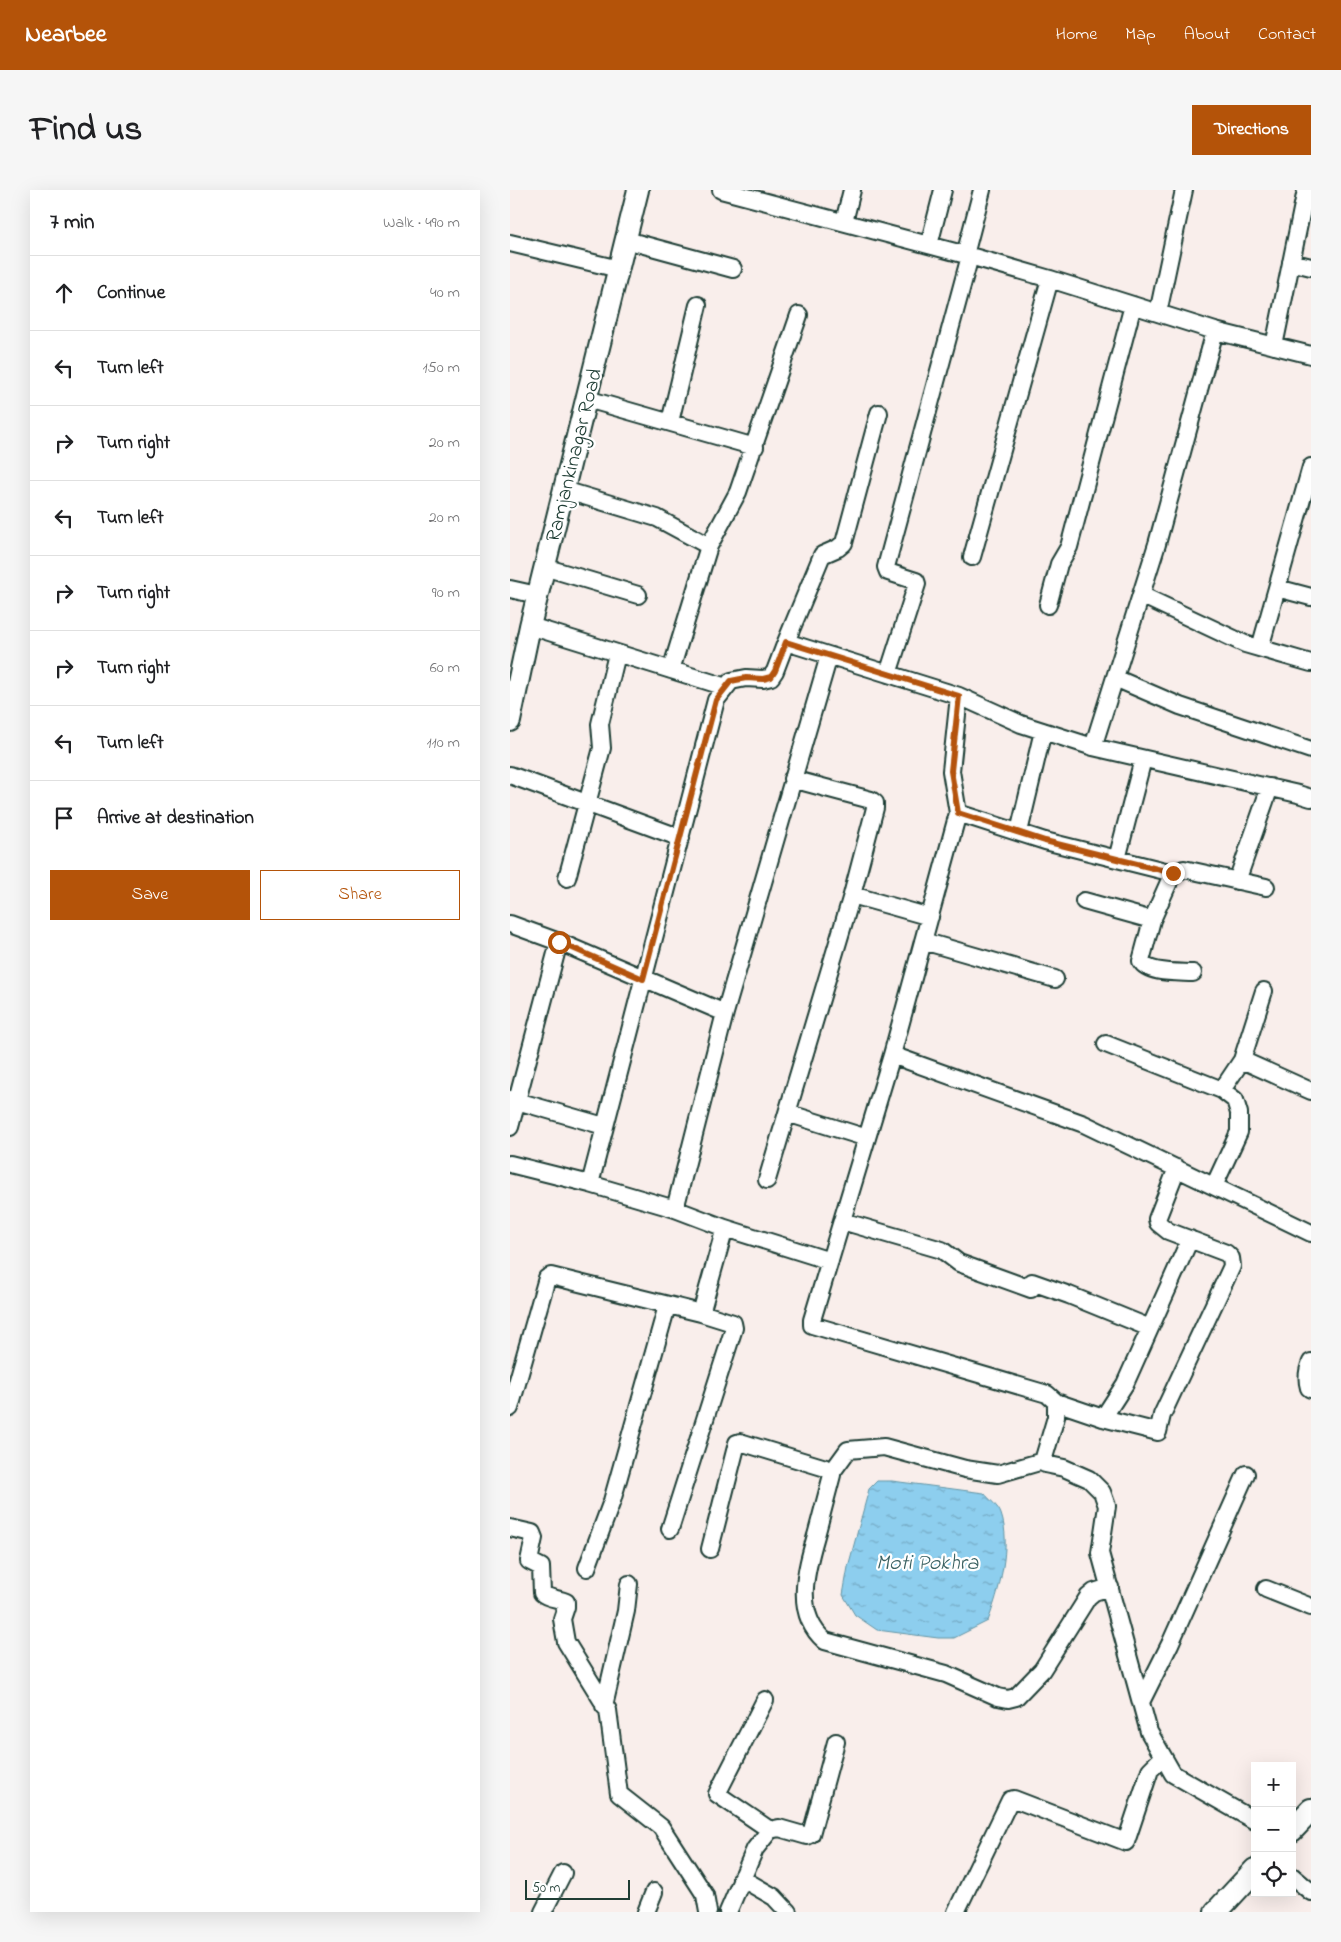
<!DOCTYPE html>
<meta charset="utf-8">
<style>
body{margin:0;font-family:"Indie Flower",sans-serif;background:#f6f6f6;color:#202124}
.controls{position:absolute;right:15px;bottom:15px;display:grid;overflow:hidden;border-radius:0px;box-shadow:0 5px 20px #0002}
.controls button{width:45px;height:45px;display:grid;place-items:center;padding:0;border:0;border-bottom:1px solid #e0e0e0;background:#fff;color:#202124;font:25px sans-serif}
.scale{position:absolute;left:15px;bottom:12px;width:105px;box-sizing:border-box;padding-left:5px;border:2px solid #1f3d34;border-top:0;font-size:14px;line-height:18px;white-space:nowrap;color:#1f3d34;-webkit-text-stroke:4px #fff;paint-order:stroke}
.stop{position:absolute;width:15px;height:15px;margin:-11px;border:4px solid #b45309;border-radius:50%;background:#fff}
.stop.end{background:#b45309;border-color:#fff;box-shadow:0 1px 5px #0008}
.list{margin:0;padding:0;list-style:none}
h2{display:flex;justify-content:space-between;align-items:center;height:65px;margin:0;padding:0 20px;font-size:21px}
h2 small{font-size:16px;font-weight:400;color:#757577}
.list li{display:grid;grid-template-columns:32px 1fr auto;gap:15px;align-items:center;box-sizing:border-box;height:75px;padding:0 20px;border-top:1px solid #e0e0e0}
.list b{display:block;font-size:19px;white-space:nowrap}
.list em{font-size:16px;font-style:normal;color:#757577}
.actions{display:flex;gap:10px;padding:15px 20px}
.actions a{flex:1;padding:11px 0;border:1px solid #b45309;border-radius:0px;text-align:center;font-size:18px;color:#b45309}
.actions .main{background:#b45309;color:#fff}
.icon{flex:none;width:28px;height:28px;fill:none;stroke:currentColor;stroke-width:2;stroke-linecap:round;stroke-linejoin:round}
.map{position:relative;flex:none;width:801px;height:1722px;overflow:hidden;border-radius:0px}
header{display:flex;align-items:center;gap:30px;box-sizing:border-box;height:70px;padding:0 25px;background:#b45309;color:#fff}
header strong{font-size:24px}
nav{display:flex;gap:28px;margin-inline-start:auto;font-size:18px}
.intro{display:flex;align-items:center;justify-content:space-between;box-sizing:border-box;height:120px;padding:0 30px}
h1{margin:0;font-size:35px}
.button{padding:12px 22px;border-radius:0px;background:#b45309;color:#fff;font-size:18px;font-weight:700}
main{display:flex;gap:30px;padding:0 30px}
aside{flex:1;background:#fff;border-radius:0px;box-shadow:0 5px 20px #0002}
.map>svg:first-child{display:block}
.water{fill:url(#water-ripples);stroke:#6194a4}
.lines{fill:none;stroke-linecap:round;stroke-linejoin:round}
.minor-casing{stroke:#1f3d34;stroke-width:20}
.tertiary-casing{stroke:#1f3d34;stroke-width:24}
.secondary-casing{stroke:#1f3d34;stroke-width:26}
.minor{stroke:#fff;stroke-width:16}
.tertiary{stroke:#fff;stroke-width:20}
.secondary{stroke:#fff;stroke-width:22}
.route{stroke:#b45309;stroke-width:6}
.labels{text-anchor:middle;stroke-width:4.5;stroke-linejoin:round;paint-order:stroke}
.street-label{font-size:21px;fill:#1f3d34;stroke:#fff}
.water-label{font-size:22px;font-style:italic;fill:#3a6162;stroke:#fff}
</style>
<header>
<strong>Nearbee</strong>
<nav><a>Home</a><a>Map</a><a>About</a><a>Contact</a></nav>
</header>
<div class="intro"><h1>Find us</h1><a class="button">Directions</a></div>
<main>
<aside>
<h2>7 min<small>Walk · 490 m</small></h2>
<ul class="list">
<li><svg class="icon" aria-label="ahead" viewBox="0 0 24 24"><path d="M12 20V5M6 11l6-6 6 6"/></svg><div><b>Continue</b></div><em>40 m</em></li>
<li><svg class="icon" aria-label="left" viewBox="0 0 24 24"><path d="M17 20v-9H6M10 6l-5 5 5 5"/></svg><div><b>Turn left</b></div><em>150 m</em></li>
<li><svg class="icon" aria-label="right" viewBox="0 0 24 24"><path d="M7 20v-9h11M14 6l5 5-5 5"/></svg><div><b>Turn right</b></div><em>20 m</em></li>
<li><svg class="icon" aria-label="left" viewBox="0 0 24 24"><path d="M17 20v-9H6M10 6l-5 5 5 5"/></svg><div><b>Turn left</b></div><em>20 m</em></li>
<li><svg class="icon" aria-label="right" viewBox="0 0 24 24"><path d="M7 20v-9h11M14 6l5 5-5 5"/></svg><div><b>Turn right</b></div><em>90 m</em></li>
<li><svg class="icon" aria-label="right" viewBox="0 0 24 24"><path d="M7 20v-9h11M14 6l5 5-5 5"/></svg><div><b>Turn right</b></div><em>60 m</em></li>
<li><svg class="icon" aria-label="left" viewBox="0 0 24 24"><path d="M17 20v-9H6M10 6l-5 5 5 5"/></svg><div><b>Turn left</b></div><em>110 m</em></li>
<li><svg class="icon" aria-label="arrive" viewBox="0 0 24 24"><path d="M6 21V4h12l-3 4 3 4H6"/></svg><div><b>Arrive at destination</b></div></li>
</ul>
<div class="actions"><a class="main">Save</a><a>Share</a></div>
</aside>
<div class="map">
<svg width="801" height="1722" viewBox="0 0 801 1722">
<defs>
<pattern id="water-ripples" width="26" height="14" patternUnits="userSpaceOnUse" patternTransform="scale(1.25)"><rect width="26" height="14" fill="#8dceee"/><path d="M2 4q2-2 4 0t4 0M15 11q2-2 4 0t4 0" fill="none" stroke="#73a8c2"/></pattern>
</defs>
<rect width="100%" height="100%" fill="#f9eeeb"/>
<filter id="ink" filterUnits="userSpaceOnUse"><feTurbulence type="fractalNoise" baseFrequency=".02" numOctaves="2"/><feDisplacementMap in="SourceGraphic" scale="10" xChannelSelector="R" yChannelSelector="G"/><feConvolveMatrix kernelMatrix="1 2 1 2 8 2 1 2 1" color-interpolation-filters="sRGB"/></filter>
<g filter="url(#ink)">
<path class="water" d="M367 1291H382L474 1303C479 1309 489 1317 491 1324 502 1355 489 1402 478 1431L444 1448H428L367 1440 345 1425 333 1405 338 1377 359 1299Z"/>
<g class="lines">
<defs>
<path id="minor" d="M211 0 460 66 540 89 705 141 801 165
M334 32 342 0
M116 50 223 79
M0 53 109 79
M419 55 433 0
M455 65 472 0
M781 72 801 77
M648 123 674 0
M764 156 796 0
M77 209 245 257
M369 223 334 353 328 358 312 365 276 452 449 506 441 581 448 623 382 865 302 1130V1135L537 1204 546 1212V1227L533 1271 535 1274 554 1278 579 1289 592 1302 597 1316 590 1363 639 1542 663 1584 745 1631
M160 232 188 115
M801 277 767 398 801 407
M54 300 147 328 199 356
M462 367 540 89
M34 377 128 405
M0 399 27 405
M631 405 735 454 801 473
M538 415 549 374 559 357 623 115
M20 436 216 497
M750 458 767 398
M161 480 199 356 228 302 289 125
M378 484 407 394 406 391 378 382 376 377 460 66
M605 488 670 516 801 560
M449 506 511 534 583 557 788 604 801 608
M583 557 647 354 705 141
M0 585 171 648
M448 623 535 651 663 683 674 679 756 697
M509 642 533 541
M607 669 633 569
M663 683 642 730 631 771C638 784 668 782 683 783
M57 688 92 558 90 534 107 464
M727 691 760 597
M342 705 420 727
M574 711 642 730
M0 734 49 752 215 823
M413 751 545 789
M754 801 732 870 801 901
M596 854 712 900 725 910 729 923V942L704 996
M382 865 574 934 801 1043
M712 900 732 870
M0 909 94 936
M277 923 357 948
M0 937 49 752
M0 974 80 994 165 1019 215 1038 320 1071
M257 990 342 705 365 618V613L361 610 282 589
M80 994 206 510 221 491 236 488 253 489 261 487 265 481 276 452
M165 1019 215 823 319 466
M332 1031 432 1060 449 1073 521 1099
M522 1092 559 1105 640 1138
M191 1123 215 1038
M801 1172C797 1181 796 1188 799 1198L801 1199
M546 1212 593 1228 648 1242 652 1225 722 1076 721 1068 716 1063 658 1041 648 1033 647 1029 667 978
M0 1218 37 1088 41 1086 191 1123 223 1133 224 1138 160 1339
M593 1228 615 1194 680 1049
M322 1282 338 1260 374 1257 455 1279 488 1284 533 1271
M0 1338 22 1343 24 1348 19 1371 31 1377 32 1403C38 1409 48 1408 56 1412V1417L52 1429 56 1452 98 1520 109 1604 151 1637 195 1705 198 1722
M200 1359 227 1253 230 1252 319 1279 322 1282V1285C317 1304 312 1323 307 1342 297 1377 282 1423 315 1451L436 1484 488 1507 498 1509 506 1507 532 1480 578 1407 584 1402 600 1397
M77 1378 102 1311 157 1116
M756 1399 801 1417
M255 1510 207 1604 260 1640
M631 1512 660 1454 736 1284
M94 1516 116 1421 119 1394
M782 1686 801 1702
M231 1688 264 1707 278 1722
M33 1722 53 1683
M136 1722 144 1702
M218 1722 245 1659 260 1640 269 1638 297 1646 301 1644 326 1552
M446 1722 500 1610 504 1609 616 1652 640 1580 653 1567"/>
<path id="tertiary" d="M0 531 20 436 128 0"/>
<path id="secondary" d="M782 1640 801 1620
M706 1722 745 1680"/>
</defs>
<use href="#minor" class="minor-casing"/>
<use href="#tertiary" class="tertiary-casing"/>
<use href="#secondary" class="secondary-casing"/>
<use href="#minor" class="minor"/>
<use href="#tertiary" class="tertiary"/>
<use href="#secondary" class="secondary"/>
</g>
</g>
<g class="lines" filter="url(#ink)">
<path class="route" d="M49 752 133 789 206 510 221 491 236 488 253 489 261 487 265 481 276 452 449 506 441 581 448 623 535 651 663 683"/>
</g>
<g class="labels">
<g class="street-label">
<text transform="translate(63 265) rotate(-76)" y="7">Ramjankinagar Road</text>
</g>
<g class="water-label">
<text x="417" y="1379">Moti Pokhra</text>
</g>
</g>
</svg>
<div class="controls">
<button>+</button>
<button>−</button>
<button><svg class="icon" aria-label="locate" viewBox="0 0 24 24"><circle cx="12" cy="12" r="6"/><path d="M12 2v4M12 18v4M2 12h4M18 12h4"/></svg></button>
</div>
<div class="scale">50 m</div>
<div class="stop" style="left:49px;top:752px"></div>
<div class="stop end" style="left:663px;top:683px"></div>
</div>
</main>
